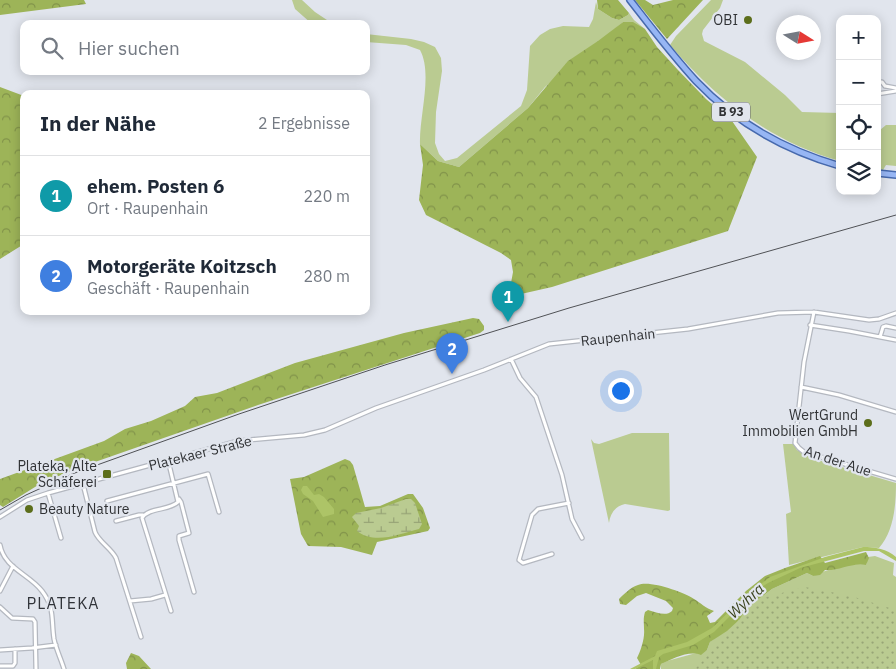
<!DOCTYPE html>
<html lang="de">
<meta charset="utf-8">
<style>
body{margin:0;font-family:"IBM Plex Sans",sans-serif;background:#f2f2f3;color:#1f2937}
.controls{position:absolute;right:15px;top:15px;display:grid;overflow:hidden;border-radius:10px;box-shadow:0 2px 12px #0003}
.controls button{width:45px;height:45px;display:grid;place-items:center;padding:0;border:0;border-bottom:1px solid #e0e1e3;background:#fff;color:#1f2937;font:25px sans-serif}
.compass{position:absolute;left:776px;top:15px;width:45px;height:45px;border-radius:50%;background:#fff;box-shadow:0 2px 12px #0003;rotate:101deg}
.you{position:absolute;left:620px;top:390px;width:18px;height:18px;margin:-12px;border:4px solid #fff;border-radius:50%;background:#1a73e8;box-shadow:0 0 0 8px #1a73e833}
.badge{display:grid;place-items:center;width:32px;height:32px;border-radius:50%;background:#5c6e1b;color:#fff;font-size:16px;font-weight:700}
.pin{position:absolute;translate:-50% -41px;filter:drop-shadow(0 1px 2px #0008)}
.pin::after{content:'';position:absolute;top:26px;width:18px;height:15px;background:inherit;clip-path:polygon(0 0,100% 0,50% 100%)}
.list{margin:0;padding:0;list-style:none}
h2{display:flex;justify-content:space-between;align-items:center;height:65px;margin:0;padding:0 20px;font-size:21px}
h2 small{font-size:16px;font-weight:400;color:#747a83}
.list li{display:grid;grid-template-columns:32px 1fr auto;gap:15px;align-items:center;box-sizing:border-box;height:80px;padding:0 20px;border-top:1px solid #e0e1e3}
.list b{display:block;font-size:19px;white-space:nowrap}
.list p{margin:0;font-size:16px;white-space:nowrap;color:#747a83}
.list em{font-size:16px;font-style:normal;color:#747a83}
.icon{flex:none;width:28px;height:28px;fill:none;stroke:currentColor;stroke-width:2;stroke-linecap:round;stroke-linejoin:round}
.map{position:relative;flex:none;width:896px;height:669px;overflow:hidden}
.search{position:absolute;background:#fff;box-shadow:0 2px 12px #0003;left:20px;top:20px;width:350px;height:55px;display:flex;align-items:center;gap:12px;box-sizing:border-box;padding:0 18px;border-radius:10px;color:#747a83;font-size:19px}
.panel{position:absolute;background:#fff;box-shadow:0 2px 12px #0003;left:20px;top:90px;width:350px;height:225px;border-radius:10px}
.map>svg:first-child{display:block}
.grass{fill:#bacb91}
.forest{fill:url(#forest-crowns)}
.wetland{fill:url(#wetland-marsh)}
.park{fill:url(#park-dots)}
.water{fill:#adc467}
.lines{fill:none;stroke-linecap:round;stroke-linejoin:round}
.street-casing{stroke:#b4b8c0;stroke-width:5.5}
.primary-casing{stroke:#4669ad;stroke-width:8}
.street{stroke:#fff;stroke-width:3}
.primary{stroke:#97b6f4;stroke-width:5}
.rail{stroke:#505256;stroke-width:1}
.poi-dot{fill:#5c6e1b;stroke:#e1e5ed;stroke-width:2}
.labels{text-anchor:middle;stroke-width:4.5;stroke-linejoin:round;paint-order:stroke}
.shield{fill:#e1e5ed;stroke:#66686d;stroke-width:1}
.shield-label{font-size:12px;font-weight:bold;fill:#313336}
.poi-label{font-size:14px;fill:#313336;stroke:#e1e5ed;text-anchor:end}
.street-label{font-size:14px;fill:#313336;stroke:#e1e5ed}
.water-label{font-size:15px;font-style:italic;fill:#3a431d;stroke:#e1e5ed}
.quarter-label{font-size:16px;letter-spacing:1px;fill:#31343a;stroke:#e1e5ed}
</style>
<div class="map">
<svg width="896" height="669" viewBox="0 0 896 669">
<defs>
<pattern id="forest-crowns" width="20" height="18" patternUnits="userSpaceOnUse" patternTransform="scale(1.25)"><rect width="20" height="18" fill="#9db458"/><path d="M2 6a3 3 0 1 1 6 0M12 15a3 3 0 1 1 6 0" fill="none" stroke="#81934a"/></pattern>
<pattern id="wetland-marsh" width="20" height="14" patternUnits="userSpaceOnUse" patternTransform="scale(1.25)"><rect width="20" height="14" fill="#bacb91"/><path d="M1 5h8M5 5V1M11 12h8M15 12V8" fill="none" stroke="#98a577"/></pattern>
<pattern id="park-dots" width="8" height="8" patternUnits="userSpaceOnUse" patternTransform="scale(1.25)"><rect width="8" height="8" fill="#bacb91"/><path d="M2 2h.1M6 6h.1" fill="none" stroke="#98a577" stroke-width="1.8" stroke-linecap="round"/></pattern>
</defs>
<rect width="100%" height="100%" fill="#e1e5ed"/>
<path class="grass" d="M292 0H302L315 12 333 24H312L295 9Z
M711 0H723L720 8 703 30 702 34 704 41 745 62 785 95 802 112 840 113V161C771 142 716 99 670 45L676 36Z
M596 2 598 9 612 18 619 20 628 15 629 13 634 20 645 29 623 22 545 87 528 108 459 167 438 161 420 144C419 116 433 74 420 50L406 45 366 42V34L411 39 424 42 435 47 441 58 442 71 436 112 435 143 439 154 445 161 457 158 521 106 527 90 530 46 540 35 550 29 563 26 589 27 593 19Z
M886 125H896V166L886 165 883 170 877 169V130H880Z
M632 433H669L670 510 668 511 625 504C615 506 610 514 609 523L591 439 594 443 599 444Z
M783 444H794L797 450 808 455V457L896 483C896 505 894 531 879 548L863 547 789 565 786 514 791 512Z
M875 556 894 563 893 575 896 577V669H661V664L667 661 707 650 710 642 739 620 737 611 747 603 755 602 772 589 807 573 813 576C825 570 853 562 866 565L868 557Z"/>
<path class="forest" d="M0 0H84L86 4 0 15Z
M597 0H618L629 13 628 15 619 20 612 18 598 9Z
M635 0H645L653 5 673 0H703L667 39Z
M623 22H633L645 29 657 47 678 70 706 99 732 121 757 157 728 231 552 287 521 294 514 290 511 283 513 272 511 260 501 253 426 215 419 200 423 165 420 144 438 161 459 167 528 108 568 61 598 41Z
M0 87 24 96V244L0 259Z
M473 318 479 319 484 326V330L480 333 258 405 95 462 43 482 3 507 0 505V479L104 441 125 429 151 421 185 406 195 397 217 393 295 363 404 333Z
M345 459 350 461 353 465 365 507 380 506 408 494H413L423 508 430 528 428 531 377 542 372 555 341 547 308 546 301 534 290 479 304 477Z
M866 552 869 558 866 565C852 562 839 571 825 570L820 575 813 576 807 573 772 589 755 602 747 603 738 610 744 613 739 620 727 631 710 642 707 650 701 655C689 650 672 659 661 664L660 669H635L641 665 637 658C641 650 645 638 644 629 644 622 643 619 645 612L648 610C656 612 666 617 672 611L673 608 666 601 646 593 637 596 626 605 620 604 619 599C624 594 631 587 638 585 650 580 683 592 694 599 701 603 705 608 714 611L707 616 710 623 715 622 746 591 765 576 785 568 820 556 825 563Z
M131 653 139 656 151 669H127L126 663Z"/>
<path class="wetland" d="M406 499H411L415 503 422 524 419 529C399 534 375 545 357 531L359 526 352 517 356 513 381 508Z"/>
<path class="park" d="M805 587 851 596 896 610V669H695L762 598Z"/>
<path class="water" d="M303 486H307L314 495 319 494 324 497 334 509V514L323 517 313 501 303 494 301 490Z
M863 547C875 547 887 549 896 557V561L879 551H864L800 568 768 583 754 592 714 632 693 645 663 654 659 657 656 669H653V660L635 669H630L655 656 657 651 687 642 712 628 744 597 770 577 825 557Z"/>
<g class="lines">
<defs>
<path id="street" d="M877 82H882L885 86 896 88
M877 94 896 91
M814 312 804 362 795 443 799 448 804 452 896 479
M810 325 849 331 896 340
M880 337 883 327 886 326 896 328
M511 359 520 378 536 397 562 475 572 519 582 538
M801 387 839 395 896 412
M168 460 178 502C169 511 149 507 142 518L171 611
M83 484 95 532C99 542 111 548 116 558L141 637
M48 493 61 538
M179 499 181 502 189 533 179 536V540L194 592
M107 501 208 474 219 512
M0 517 27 500 48 493 238 441 304 435 325 430 376 408 484 370 549 344 688 329 778 313 814 312 869 320 879 319 896 313
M116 521 139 515H143
M0 545C4 568 29 574 42 591 55 608 51 619 54 639 56 649 61 659 64 669
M552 554 523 563 519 560 532 515 538 509 569 503
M0 591 13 566
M130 601 151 599 165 595
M0 607 12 618 33 619 35 622 36 669
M0 650 32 648 56 645
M0 666H13L15 663V649"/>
<path id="primary" d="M630 0C651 27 672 55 696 81 735 122 785 150 840 166
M877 173 896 175"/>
</defs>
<use href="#street" class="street-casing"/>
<use href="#primary" class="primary-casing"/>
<use href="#street" class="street"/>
<use href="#primary" class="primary"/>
<path class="rail" d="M0 510 26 495 72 474 239 414 385 365 569 308 896 215"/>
</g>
<g class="poi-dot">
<circle cx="748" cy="20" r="5"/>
<circle cx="868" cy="423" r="5"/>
<rect x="102" y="469" width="10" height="10" rx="2.5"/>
<circle cx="29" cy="509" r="5"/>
</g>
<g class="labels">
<rect class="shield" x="712" y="102.5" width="38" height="19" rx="4"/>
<g class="shield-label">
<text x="731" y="116">B 93</text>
</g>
<g class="poi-label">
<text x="738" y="25">OBI</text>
<text x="858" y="420">WertGrund<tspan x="858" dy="16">Immobilien GmbH</tspan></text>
<text x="97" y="471">Plateka, Alte<tspan x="97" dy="16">Schäferei</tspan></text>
<text x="39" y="514" text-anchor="start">Beauty Nature</text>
</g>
<g class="street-label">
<text transform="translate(618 337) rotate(-6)" y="5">Raupenhain</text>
<text transform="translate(200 453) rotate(-14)" y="5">Platekaer Straße</text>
<text transform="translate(838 461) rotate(18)" y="5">An der Aue</text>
</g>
<g class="water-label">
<text transform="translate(746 601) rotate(-43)" y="5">Wyhra</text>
</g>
<g class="quarter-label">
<text x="63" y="609">PLATEKA</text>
</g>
</g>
</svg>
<div class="controls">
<button>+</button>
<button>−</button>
<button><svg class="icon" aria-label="locate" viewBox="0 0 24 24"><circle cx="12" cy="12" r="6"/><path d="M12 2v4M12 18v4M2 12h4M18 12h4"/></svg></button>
<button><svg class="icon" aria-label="layers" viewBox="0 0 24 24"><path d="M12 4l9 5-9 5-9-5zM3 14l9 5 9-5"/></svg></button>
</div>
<svg class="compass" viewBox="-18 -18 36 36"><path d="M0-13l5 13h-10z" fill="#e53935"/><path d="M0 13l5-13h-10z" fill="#747a83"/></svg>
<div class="you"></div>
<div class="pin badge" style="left:508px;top:322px;background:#0f9aa8">1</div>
<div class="pin badge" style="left:452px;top:374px;background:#3f7fe0">2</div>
<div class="search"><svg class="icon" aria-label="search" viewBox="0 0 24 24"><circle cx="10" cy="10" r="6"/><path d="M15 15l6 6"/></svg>Hier suchen</div>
<section class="panel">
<h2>In der Nähe<small>2 Ergebnisse</small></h2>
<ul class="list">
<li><span class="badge" style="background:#0f9aa8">1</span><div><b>ehem. Posten 6</b><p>Ort · Raupenhain</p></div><em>220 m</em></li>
<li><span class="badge" style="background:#3f7fe0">2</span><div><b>Motorgeräte Koitzsch</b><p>Geschäft · Raupenhain</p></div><em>280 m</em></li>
</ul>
</section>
</div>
